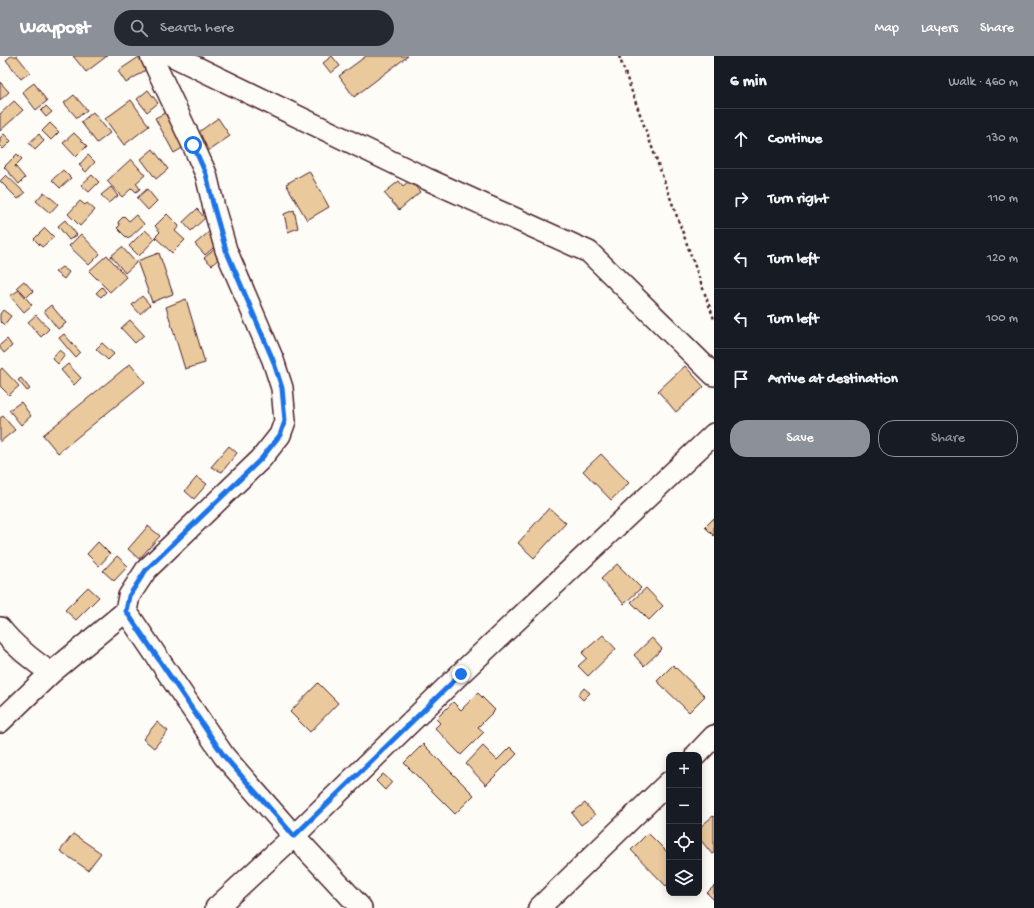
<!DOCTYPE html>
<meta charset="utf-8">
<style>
body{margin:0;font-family:"Gochi Hand",sans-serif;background:#242831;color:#f1f3f6}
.controls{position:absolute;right:12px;bottom:12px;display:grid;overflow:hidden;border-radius:8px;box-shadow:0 2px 10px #0003}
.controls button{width:36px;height:36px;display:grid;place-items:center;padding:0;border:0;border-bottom:1px solid #363941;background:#171b24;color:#f1f3f6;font:20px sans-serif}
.stop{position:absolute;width:12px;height:12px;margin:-9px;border:3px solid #1a73e8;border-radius:50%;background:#fff}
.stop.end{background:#1a73e8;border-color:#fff;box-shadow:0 1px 4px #0008}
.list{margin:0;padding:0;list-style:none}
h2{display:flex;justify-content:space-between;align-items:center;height:52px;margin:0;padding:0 16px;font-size:17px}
h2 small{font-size:13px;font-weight:400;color:#9ea1a6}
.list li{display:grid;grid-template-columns:26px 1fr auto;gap:12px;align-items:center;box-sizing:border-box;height:60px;padding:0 16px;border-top:1px solid #363941}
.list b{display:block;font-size:15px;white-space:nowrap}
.list em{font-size:13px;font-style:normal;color:#9ea1a6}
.actions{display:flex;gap:8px;padding:12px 16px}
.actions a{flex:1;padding:9px 0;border:1px solid #8c9099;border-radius:16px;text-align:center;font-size:14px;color:#8c9099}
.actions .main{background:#8c9099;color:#fff}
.icon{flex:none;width:22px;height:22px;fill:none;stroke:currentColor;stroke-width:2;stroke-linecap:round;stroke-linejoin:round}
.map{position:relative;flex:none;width:714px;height:852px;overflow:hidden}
header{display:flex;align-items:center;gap:24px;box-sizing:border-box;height:56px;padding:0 20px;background:#8c9099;color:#fff}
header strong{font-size:19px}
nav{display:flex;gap:22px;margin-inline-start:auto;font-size:14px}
.search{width:280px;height:36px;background:#242831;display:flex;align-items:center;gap:10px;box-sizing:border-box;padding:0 14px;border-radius:22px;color:#9ea1a6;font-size:15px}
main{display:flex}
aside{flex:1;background:#171b24}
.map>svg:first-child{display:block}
.building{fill:#eaca9c;stroke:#4a1f2b}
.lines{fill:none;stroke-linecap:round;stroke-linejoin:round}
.minor-casing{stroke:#4a1f2b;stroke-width:24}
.path{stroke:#4a1f2b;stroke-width:2.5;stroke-dasharray:3 3;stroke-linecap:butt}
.minor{stroke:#fdfcf7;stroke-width:21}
.route{stroke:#1a73e8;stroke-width:5}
</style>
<header>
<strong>Waypost</strong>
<div class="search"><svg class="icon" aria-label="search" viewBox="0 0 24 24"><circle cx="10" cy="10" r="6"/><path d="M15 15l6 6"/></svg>Search here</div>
<nav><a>Map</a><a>Layers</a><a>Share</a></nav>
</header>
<main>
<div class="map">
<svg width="714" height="852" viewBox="0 0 714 852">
<rect width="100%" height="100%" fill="#fdfcf7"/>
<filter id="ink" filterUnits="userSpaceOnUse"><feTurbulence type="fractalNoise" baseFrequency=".025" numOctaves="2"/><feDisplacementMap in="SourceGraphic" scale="8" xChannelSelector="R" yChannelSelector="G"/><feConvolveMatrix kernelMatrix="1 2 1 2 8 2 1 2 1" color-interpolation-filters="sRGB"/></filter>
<g filter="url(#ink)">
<path class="building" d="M11 0H17L30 16 21 23 6 4Z
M73 0H107L86 16Z
M332 0 340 10 331 17 323 7Z
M366 0H408L354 41 339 20Z
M139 1 147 13 126 27 118 15Z
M0 26 9 36 0 44Z
M34 27 47 45 36 54 22 36Z
M148 34 158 47 147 56 137 43Z
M74 39 87 54 77 62 64 47Z
M131 44 149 70 124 89 105 63Z
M14 45 23 54 0 75V58Z
M46 50 52 56 46 61 41 55Z
M93 56 110 77 97 87 81 66Z
M165 57 184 91 174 97 155 62Z
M218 62 230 80 208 95 196 78Z
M50 67 59 76 51 84 42 75Z
M74 77 87 90 76 101 63 87Z
M4 78 11 85 3 93 0 90V82Z
M39 78 44 85 35 94 29 87Z
M153 93 168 113 156 123 141 103Z
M17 98 22 103 15 110 25 122 19 128 4 111Z
M88 99 95 106 86 116 79 109Z
M131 103 145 119 136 127 140 133 136 136 132 132 122 141 107 125Z
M63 114 71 122 60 132 52 124Z
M309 115 329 151 307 164 286 128Z
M6 119 25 137 18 143 0 125Z
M92 119 99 126 89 136 81 129Z
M410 124 420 136 399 154 384 137 399 125 403 130Z
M111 131 118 140 108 147 101 139Z
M147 133 157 145 148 154 137 142Z
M44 136 58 148 50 157 36 145Z
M80 145 85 149 87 147 95 154 80 170 68 158Z
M197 153 205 162 191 175 183 166Z
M294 154 298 172 288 176 284 158Z
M167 158 179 170 175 175 185 184 172 197 155 181 160 176 155 170Z
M136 159 144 168 128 183 117 172 120 169 118 166 124 160 129 165Z
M65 164 77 179 69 184 58 170Z
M45 172 54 181 42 191 34 183Z
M145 174 155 183 139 200 129 190Z
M210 175 220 186 205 199 195 188Z
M81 178 100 198 89 209 69 190Z
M122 191 136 207 125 217 111 200Z
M216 192 223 199 212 209 204 202Z
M159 197 173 238 152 246 137 205Z
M107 199 126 221 110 236 89 215Z
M62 211 69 216 64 223 55 216Z
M24 225 33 235 27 241 17 231Z
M102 231 106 236 101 241 96 237Z
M19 234 32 249 24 256 10 240Z
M142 240 150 249 140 258 132 249Z
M186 243 205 307 185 313 166 251Z
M51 249 66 267 58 273 44 255Z
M3 254 11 260 4 269 0 265V258Z
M36 259 49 273 41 281 28 266Z
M130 264 144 279 135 287 121 272Z
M64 278 80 296 75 301 59 282Z
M7 283 12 290 4 297 0 292V289Z
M102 287 114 298 108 304 96 293Z
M59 294 65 299 58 308 52 302Z
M68 308 81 322 74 329 61 314Z
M130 308 145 326 58 397 43 379Z
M685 310 704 331 676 356 658 335Z
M2 312 19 330 9 339 0 330V314Z
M21 322 30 333 27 335 18 324Z
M21 346 31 360 21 369 9 354Z
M3 360 15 374 0 386V362Z
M229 390 237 397 222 416 211 411Z
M601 398 629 427 611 444 583 415Z
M197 421 207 428 194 443 185 435Z
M549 452 566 467 534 502 518 487Z
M714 462V480L705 471Z
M148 470 160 480 139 503 128 493Z
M98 486 110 498 99 510 87 498Z
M117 500 128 510 114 525 103 515Z
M617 508 641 532 624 548 601 523Z
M88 531 99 541 76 564 65 554Z
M646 532 663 550 649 564 631 546Z
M603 579 616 593 588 620 578 610 587 602 582 597Z
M652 582 662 593 644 610 634 599Z
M673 609 705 640 689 656 657 625Z
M318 627 338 647 310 676 290 656Z
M584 632 590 637 583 644 578 639Z
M478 637 495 654 478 671 484 676 461 699 435 672 440 667 436 663 453 646 461 654Z
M157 666 168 675 154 692 143 683Z
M423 688 474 739 455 758 404 707Z
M483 690 497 704 510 691 517 698 486 729 466 708Z
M383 718 392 726 385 734 376 725Z
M585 747 595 759 581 769 572 757Z
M713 760 714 761V797L712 798 699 782V772Z
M648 777 669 798V827L666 830 631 794Z
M73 778 101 797 88 814 60 795Z
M714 830V844L707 837Z"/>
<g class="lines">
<defs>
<path id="minor" d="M151 0 193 89 206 118 214 152 226 194 273 304 282 332 285 365 280 379 261 403 146 514 129 540 126 555 224 700 294 780 361 852
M173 0 427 123 589 196 714 319
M0 572C14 590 32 604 51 617
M0 666 51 617 126 555
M696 699 714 680
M216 852 294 780 461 617 714 378
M539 852 669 726"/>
</defs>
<use href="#minor" class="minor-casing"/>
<path class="path" d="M619 0 714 263"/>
<use href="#minor" class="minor"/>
</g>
</g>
<g class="lines" filter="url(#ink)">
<path class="route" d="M193 89 206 118 214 152 226 194 273 304 282 332 285 365 280 379 261 403 146 514 129 540 126 555 224 700 294 780 461 618"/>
</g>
</svg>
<div class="controls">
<button>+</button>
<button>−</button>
<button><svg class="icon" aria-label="locate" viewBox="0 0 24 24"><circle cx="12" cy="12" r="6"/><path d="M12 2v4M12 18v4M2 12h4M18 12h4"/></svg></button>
<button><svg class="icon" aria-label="layers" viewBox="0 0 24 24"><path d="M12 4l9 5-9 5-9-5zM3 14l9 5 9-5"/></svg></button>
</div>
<div class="stop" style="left:193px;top:89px"></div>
<div class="stop end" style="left:461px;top:618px"></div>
</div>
<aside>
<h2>6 min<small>Walk · 460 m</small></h2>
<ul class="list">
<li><svg class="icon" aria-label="ahead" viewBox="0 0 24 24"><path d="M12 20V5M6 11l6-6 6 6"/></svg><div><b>Continue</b></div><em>130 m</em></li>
<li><svg class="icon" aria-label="right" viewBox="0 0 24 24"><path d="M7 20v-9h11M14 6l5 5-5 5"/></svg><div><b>Turn right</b></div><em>110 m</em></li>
<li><svg class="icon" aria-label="left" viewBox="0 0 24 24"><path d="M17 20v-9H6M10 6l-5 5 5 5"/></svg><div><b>Turn left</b></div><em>120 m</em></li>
<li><svg class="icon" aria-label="left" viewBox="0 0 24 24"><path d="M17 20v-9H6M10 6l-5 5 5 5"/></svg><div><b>Turn left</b></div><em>100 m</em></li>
<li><svg class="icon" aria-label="arrive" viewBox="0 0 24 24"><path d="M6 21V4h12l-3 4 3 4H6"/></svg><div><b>Arrive at destination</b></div></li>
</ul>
<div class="actions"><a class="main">Save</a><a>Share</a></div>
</aside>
</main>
